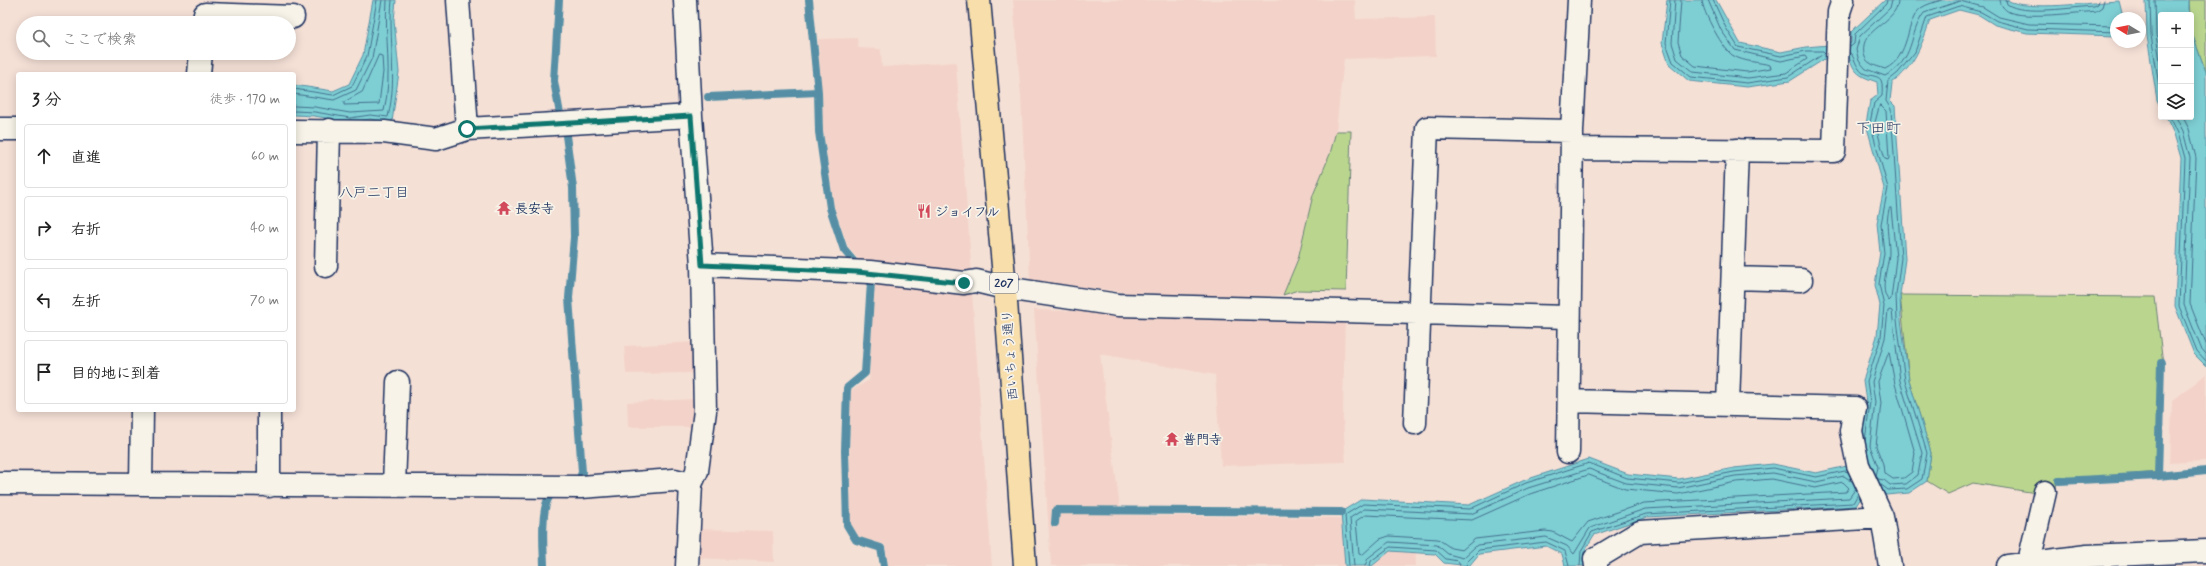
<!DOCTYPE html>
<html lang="ja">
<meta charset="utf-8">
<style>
body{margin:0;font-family:Mynerve,"Klee One",sans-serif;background:#f2f2f2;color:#222}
.controls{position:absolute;right:12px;top:12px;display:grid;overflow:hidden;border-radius:4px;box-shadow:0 2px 10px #0003}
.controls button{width:36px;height:36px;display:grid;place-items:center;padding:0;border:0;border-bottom:1px solid #e0e0e0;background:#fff;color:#222;font:20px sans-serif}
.compass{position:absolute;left:2110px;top:12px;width:36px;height:36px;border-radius:50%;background:#fff;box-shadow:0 2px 10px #0003;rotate:280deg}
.stop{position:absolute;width:12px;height:12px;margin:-9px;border:3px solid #0f766e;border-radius:50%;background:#fff}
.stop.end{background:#0f766e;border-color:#fff;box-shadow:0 1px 4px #0008}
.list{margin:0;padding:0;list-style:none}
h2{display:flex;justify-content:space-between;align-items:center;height:52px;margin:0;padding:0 16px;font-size:17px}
h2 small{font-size:13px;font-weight:400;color:#767676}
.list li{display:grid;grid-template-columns:26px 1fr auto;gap:12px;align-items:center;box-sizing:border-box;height:64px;margin:0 8px 8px;padding:0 8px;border:1px solid #e0e0e0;border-radius:4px}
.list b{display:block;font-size:15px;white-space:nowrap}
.list em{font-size:13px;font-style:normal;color:#767676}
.icon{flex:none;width:22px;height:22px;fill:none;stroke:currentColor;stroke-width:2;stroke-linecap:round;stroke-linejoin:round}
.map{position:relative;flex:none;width:2206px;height:566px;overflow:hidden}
.search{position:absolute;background:#fff;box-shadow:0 2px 10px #0003;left:16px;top:16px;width:280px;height:44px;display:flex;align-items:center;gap:10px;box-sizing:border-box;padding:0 14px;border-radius:22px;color:#767676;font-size:15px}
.panel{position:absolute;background:#fff;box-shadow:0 2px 10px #0003;left:16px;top:72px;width:280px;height:340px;border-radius:4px}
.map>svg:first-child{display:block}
.built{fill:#f3d3c9}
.green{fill:#bad68e;stroke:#6a8276}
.water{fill:#7ecfd4;stroke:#568fa5}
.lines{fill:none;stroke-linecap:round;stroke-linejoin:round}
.shore{stroke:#436f8d;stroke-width:1}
.stream{stroke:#568fa5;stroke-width:8}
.street-casing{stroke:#1b2f5e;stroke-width:25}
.highway-casing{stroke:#1b2f5e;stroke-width:25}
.street{stroke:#f7f3e8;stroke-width:22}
.highway{stroke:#f8deab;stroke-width:22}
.route{stroke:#0f766e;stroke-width:5}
.labels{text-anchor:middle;stroke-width:3.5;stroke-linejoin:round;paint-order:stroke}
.shield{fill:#f7f3e8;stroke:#5d6a87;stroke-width:1}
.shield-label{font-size:12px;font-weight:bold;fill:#1b2f5e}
.poi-label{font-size:13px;font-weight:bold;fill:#1b2f5e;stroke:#f7f3e8;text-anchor:start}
.street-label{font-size:13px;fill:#1b2f5e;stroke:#f7f3e8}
.neighbourhood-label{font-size:14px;fill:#1b2f5e;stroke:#f7f3e8}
.quarter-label{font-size:15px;fill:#1b2f5e;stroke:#f7f3e8}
</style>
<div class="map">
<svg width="2206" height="566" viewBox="0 0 2206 566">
<rect width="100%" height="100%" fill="#f5e0d6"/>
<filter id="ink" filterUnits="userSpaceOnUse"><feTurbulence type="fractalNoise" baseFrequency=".025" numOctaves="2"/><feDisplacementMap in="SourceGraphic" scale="8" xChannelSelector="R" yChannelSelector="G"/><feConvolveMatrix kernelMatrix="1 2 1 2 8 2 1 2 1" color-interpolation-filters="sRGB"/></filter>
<g filter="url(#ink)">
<path class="built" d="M1013 0H1355L1356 19 1435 17 1436 56 1344 59 1336 131 1330 154 1313 195 1298 259 1283 295 1258 297 1133 293 1030 281 1021 98Z
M857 38 859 48 881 49 882 67 956 62 972 275 864 266 848 247 834 206 823 131 818 39Z
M874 279 972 291 992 566H888L885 545 859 538 849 525 850 391 869 380Z
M1034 310 1345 318 1343 418 1346 462 1221 466 1215 375 1100 354 1121 515 1352 518 1415 526 1416 566H1051Z
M695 342 698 373 626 374 624 346Z
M2206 374V461L2170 463 2172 401Z
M694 399 697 427H628L627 402Z
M700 529 773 531 774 562 696 558Z"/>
<path class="green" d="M2189 0H2206V72L2191 31Z
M1336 131H1351L1346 291 1298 290 1283 295 1298 259 1313 195 1330 154Z
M1900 295 2155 297 2163 365 2161 472 2057 480 2055 496 1973 483 1948 494 1927 481 1931 453 1909 380Z"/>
<path class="water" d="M373 0H396L394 20 399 72 392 122 370 119 350 122 314 116 294 115V85L333 91 349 84 363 55Z
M1667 0H1716L1740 43 1781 52 1806 47 1851 43V32L1885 0H2007C2027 12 2093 2 2119 1L2123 17 2116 18V36L2027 33 1995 25 1979 15 1959 10 1930 20C1922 45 1914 67 1892 83L1890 101 1895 106 1905 259 1900 295 1901 320 1909 380 1931 453 1927 481 1909 493 1886 495 1879 488 1864 493 1856 506 1647 517 1594 535 1584 552V566H1565L1562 554 1546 546 1479 554 1469 566 1444 563 1435 554 1390 551 1372 566H1345L1341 512 1362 499 1469 505 1525 480 1589 459 1628 474 1679 479 1734 468 1773 464 1816 473 1847 466 1858 475 1866 402 1863 381 1877 336 1880 305 1875 285 1880 252 1877 223 1884 188 1866 124 1870 101 1878 95 1877 82C1860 76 1854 74 1849 56L1826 58 1790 81 1747 87 1689 81 1669 64 1662 43Z
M2146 0H2189V15H2161V108L2157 100 2147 36Z
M2191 31 2206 72V366L2194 354 2175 306 2181 158 2174 134 2166 117H2191Z"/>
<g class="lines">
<path class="shore" d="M1670 0 1666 43 1673 62 1691 77 1747 83 1788 77 1825 53 1823 51H1806L1781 56 1738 47 1726 28 1713 0
M1675 0 1672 43 1677 59 1693 72 1748 78 1786 73 1807 59 1805 56 1781 61 1735 50 1721 30 1708 0
M1681 0 1678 42 1682 55 1695 66 1747 72 1771 68 1770 65C1759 62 1744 62 1734 56 1724 52 1702 11 1702 0
M1892 0 1890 8 1860 36 1856 50 1859 61 1866 69 1885 76C1916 60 1908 34 1924 13L1960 1 1983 7 1999 17 2029 24 2116 26
M1898 0C1898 17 1876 25 1867 38 1862 44 1862 59 1870 63 1874 66 1880 67 1885 69 1911 57 1905 20 1921 8 1927 4 1935 2 1942 0
M2000 0C2001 6 2004 9 2009 12 2026 19 2076 13 2096 11L2102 7 2104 0
M2006 0 2007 4C2023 16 2074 7 2094 6L2098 4 2099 0
M2150 0 2151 35 2161 98
M2155 0 2156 35 2161 68
M1850 47 1854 44 1855 34 1886 4 1887 0
M1849 52C1855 56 1855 67 1863 73 1868 76 1878 75 1881 80 1883 84 1882 92 1882 96L1874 103 1870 123 1888 188 1881 224 1884 253 1879 284 1884 306 1881 337 1867 381 1870 402 1865 441
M379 55 382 56 383 72 379 104 344 105V102L362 92Z
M294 89 333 95 352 86 367 56 377 0
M294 94 334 100 356 90 372 58 382 0
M1880 105 1886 111 1889 158 1888 160 1885 159 1875 123Z
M294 106 315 107 350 113 384 111C393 74 384 37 387 0
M294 111 315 112 350 118 370 115 388 117C398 76 388 40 392 0
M2170 117 2178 133 2185 158 2179 306 2197 351 2206 361
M2176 117 2183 131 2190 158 2184 305 2201 348 2206 354
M2183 117 2189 129 2196 158 2190 304 2206 344
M1891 208 1896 258 1891 299 1889 301C1878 289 1889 267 1889 252 1889 236 1885 226 1889 209Z
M1889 352 1895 384 1915 453 1912 472 1904 478 1893 479 1884 473 1883 464 1876 446 1881 403 1878 382Z
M1589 475 1625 489 1678 494 1736 482 1772 479 1815 488 1843 482 1849 488 1846 492 1644 503 1588 522 1572 542 1553 532 1545 531 1475 539 1462 550 1451 548 1438 539 1389 536 1380 539 1362 555 1359 554 1356 521 1365 515 1472 520 1530 494Z
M1876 476 1878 467 1870 446 1875 402 1872 382 1885 338 1888 311 1890 310 1892 311 1900 381 1922 453 1918 475 1906 484 1890 485 1884 480 1878 479
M1880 484 1888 490 1907 489 1922 479 1927 453 1905 381 1897 320 1896 295 1901 258 1891 109 1886 101 1888 81 1898 73 1915 52 1927 17 1959 6 1981 12 1997 21 2028 29 2116 32
M1349 566 1345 515 1363 504 1470 509 1526 483 1589 463 1627 478 1679 483 1734 472 1773 468 1816 477 1845 471 1848 472
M1354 566 1350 518 1364 509 1471 514 1528 488 1589 469 1626 483 1678 488 1735 476 1773 473 1816 482 1844 476 1853 482
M1365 566 1368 558 1389 542 1437 545 1448 554 1463 558 1477 545 1546 537 1567 546 1574 554 1590 528 1645 509 1849 498 1856 488
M1370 566 1371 561 1390 547 1436 550 1446 559 1458 561 1460 566
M1466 566 1467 562 1479 550 1546 542 1565 551 1569 566
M1580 566 1581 551 1592 532 1646 514 1853 503 1858 494"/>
<path class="stream" d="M559 0 554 81 560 114 565 128 573 188 574 237 569 298 582 472 577 486
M809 0 818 92 819 132 830 208 844 250 871 282 865 373 847 388 845 451 847 525 856 540 881 548 884 566
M708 97 818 92
M2158 476 2206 471
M2059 481 2158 476 2161 363
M1055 523 1056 510 1341 512
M544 566C544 552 538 494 556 493"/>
<defs>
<path id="street" d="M458 0 467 129
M685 0 691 116 702 265 705 411 697 471 691 484 687 566
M204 23 205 14 293 17
M199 74 201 53
M0 129H18
M294 131 384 132 436 139 467 129 691 116
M1572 149 1834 151 1838 36 1839 12 1843 0
M702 265 870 272 964 283 976 281 1005 288 1118 305 1569 317
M326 266 329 130
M1733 278 1801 280
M1569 401 1855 408 1851 431 1858 465 1882 517
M1728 405 1737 150
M269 410V486
M1415 423 1427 128 1572 131
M1568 452 1572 131 1579 0
M0 483 581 487 674 480 691 484
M141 484 142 410
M394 485 398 382
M1596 566 1595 559 1640 532 1882 517 1890 566
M2008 566 2087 556 2206 551
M2028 566 2045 492"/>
<path id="highway" d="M979 0 1005 288 1025 566"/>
</defs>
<use href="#street" class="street-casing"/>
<use href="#highway" class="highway-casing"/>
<use href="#street" class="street"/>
<use href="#highway" class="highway"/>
</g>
</g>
<g class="lines" filter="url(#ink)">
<path class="route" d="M467 129 691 116 702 265 857 272 964 283"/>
</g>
<defs>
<symbol id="temple-bare" viewBox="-9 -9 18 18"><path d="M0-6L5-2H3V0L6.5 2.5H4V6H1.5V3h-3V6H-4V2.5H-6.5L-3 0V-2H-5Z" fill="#d1495b" stroke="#f7f3e8" stroke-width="2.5" paint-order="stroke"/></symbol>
<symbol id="restaurant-bare" viewBox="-9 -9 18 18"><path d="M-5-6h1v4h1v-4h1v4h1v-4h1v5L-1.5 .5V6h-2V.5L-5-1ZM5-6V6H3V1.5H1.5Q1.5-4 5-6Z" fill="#d1495b" stroke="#f7f3e8" stroke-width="2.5" paint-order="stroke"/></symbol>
</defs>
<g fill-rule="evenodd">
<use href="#temple-bare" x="494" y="198" width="20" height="20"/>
<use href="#restaurant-bare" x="914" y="201" width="20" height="20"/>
<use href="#temple-bare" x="1162" y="429" width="20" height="20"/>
</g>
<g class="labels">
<rect class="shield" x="990" y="273" width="28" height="20" rx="3"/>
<g class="shield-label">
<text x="1004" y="287">207</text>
</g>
<g class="poi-label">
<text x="515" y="213">長安寺</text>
<text x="935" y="216">ジョイフル</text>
<text x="1183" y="444">普門寺</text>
</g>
<g class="street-label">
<text transform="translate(1009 355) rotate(-94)" y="5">西いちょう通り</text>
</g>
<g class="neighbourhood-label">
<text x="374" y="197">八戸二丁目</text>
</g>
<g class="quarter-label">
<text x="1878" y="133">下田町</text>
</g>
</g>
</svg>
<div class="controls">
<button>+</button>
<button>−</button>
<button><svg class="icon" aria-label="layers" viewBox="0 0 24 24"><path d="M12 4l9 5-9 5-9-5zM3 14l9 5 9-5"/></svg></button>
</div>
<svg class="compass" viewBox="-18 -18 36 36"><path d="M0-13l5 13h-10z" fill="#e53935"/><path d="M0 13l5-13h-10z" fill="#767676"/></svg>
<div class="stop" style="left:467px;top:129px"></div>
<div class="stop end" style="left:964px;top:283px"></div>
<div class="search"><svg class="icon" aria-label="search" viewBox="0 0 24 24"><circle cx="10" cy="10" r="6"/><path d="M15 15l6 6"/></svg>ここで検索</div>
<section class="panel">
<h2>3 分<small>徒歩 · 170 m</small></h2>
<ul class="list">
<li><svg class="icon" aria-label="ahead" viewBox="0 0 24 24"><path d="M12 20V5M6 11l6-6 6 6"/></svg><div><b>直進</b></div><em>60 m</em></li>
<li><svg class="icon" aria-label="right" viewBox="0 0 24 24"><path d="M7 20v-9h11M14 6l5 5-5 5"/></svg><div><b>右折</b></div><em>40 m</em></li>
<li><svg class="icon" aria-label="left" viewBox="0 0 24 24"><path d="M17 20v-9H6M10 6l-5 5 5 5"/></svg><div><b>左折</b></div><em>70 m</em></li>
<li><svg class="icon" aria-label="arrive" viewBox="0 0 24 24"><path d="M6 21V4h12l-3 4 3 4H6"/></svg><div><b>目的地に到着</b></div></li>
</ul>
</section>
</div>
